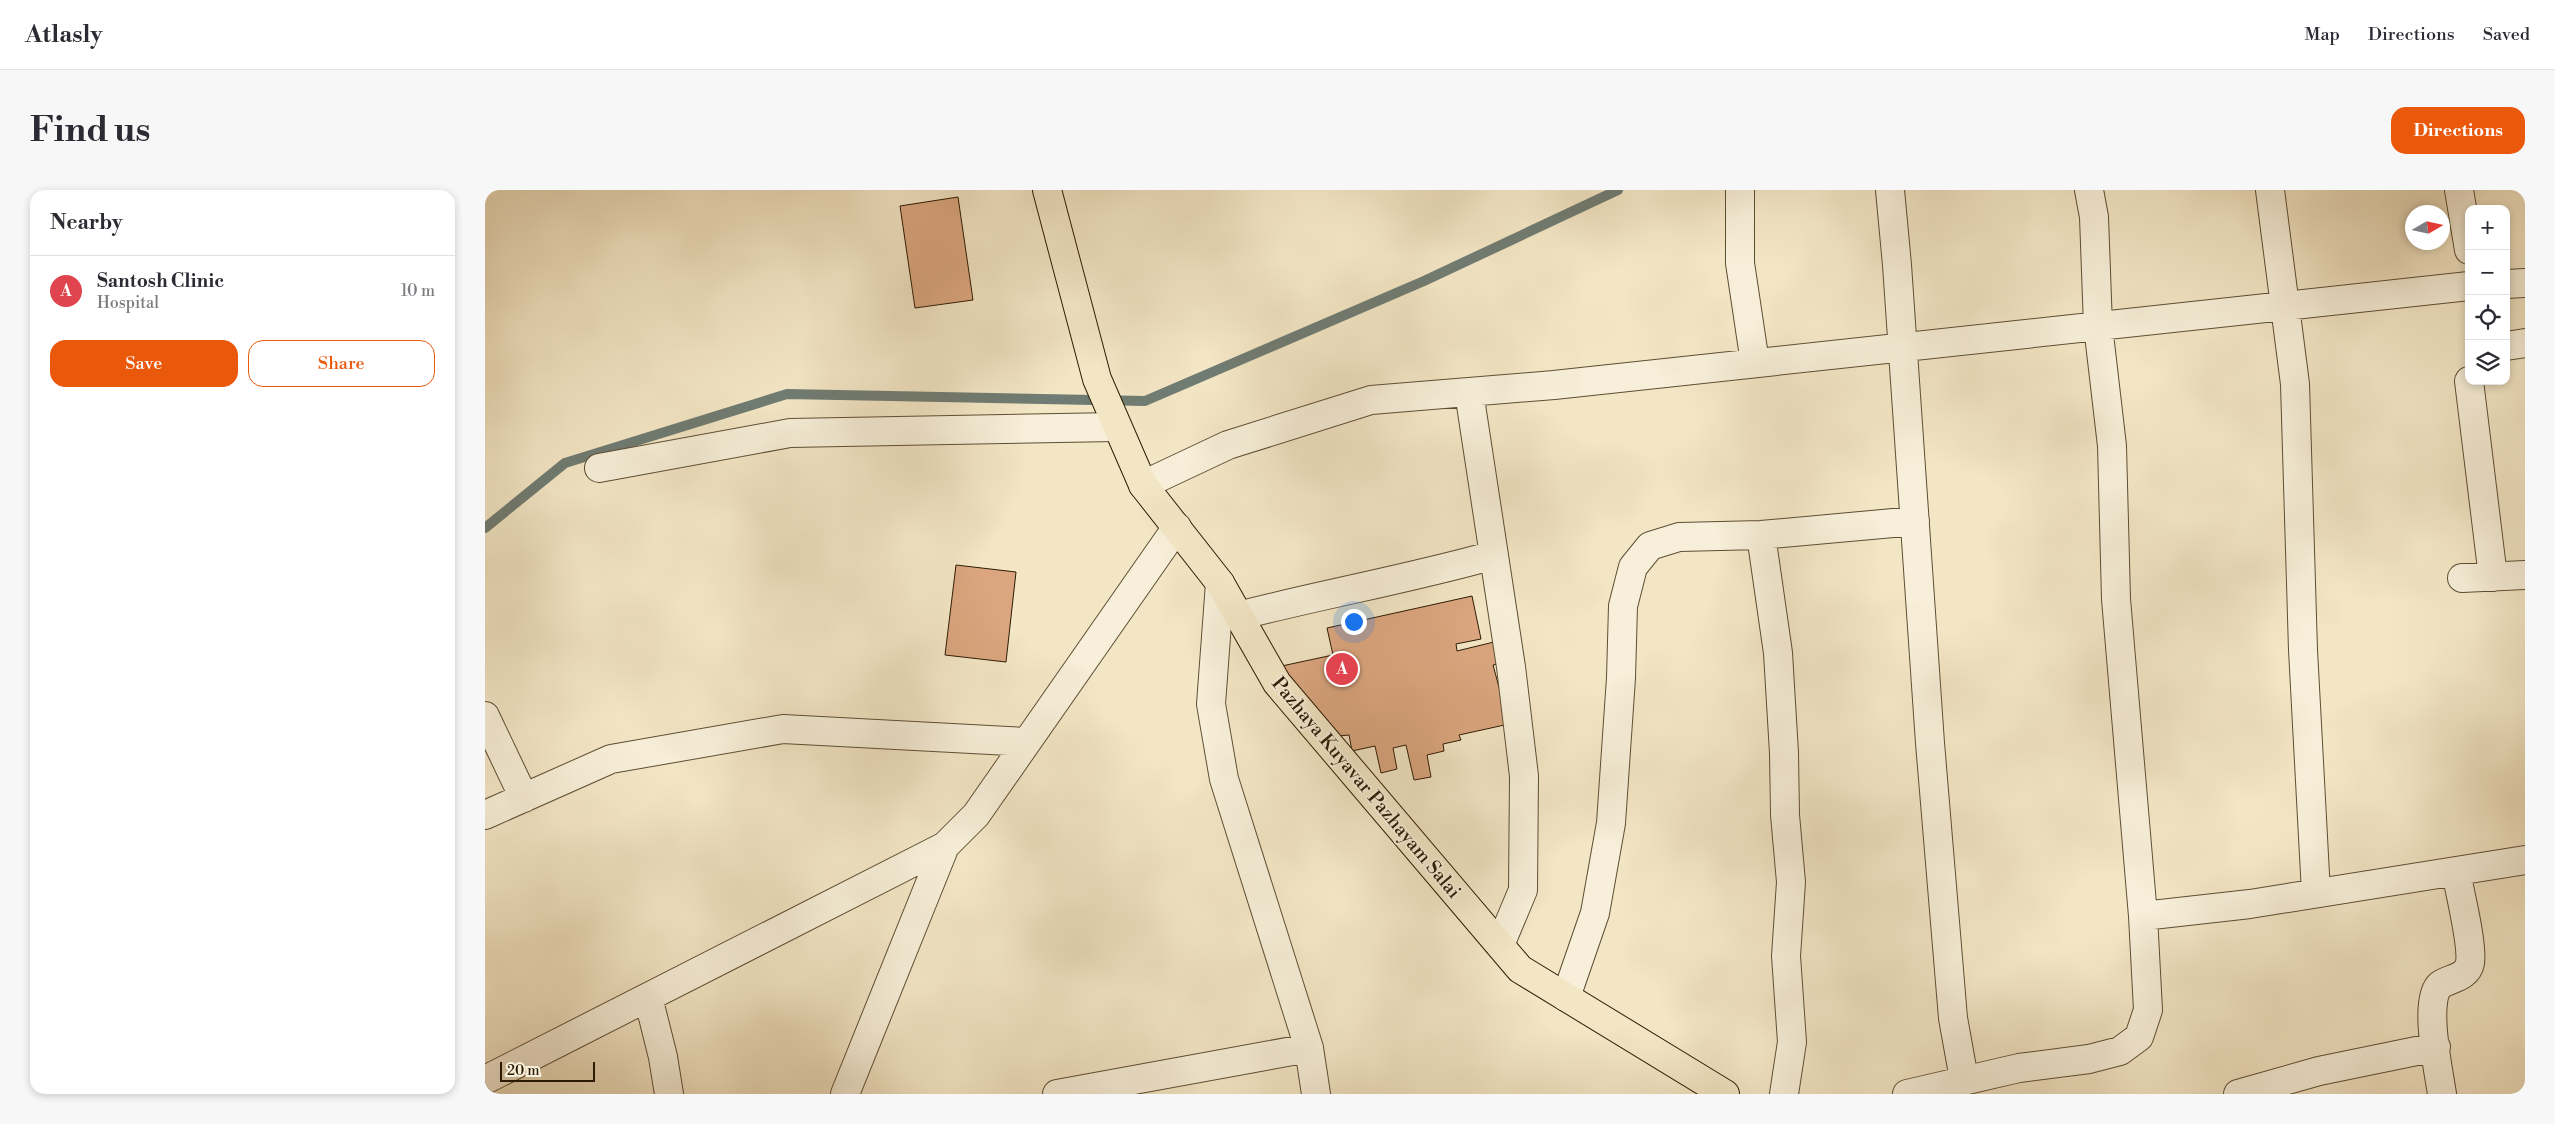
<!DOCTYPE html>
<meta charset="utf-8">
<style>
body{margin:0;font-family:"Libre Bodoni",serif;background:#f7f7f7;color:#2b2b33}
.controls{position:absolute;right:15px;top:15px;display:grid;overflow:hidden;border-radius:10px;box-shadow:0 2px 8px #0003}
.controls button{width:45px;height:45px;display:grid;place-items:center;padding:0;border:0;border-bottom:1px solid #e1e1e2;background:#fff;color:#2b2b33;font:25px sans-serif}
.compass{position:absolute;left:1920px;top:15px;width:45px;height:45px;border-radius:50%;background:#fff;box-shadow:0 2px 8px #0003;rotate:81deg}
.scale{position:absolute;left:15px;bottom:12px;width:95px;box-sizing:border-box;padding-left:5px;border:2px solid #2c1b04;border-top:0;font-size:14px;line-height:18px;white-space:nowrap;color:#2c1b04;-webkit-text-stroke:4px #f7efd9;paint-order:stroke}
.you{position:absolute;left:868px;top:431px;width:18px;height:18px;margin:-12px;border:4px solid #fff;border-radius:50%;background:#1a73e8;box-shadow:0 0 0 8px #1a73e833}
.badge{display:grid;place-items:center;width:32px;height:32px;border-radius:50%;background:#ea580c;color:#fff;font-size:16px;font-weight:700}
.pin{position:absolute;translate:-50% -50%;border:2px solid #fff;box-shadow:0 1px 5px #0006}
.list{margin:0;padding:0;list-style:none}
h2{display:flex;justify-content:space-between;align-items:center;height:65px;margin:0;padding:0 20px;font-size:21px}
h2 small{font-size:16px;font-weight:400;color:#7c7c81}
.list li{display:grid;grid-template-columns:32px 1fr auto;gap:15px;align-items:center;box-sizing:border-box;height:70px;padding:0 20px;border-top:1px solid #e1e1e2}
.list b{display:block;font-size:19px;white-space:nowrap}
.list p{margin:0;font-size:16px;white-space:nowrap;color:#7c7c81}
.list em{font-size:16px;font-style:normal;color:#7c7c81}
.actions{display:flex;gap:10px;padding:15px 20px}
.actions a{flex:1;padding:11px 0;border:1px solid #ea580c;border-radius:15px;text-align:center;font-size:18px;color:#ea580c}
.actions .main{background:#ea580c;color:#fff}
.icon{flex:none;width:28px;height:28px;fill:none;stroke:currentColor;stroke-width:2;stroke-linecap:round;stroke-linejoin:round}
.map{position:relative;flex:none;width:2040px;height:904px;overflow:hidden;border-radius:15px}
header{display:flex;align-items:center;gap:30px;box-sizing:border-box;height:70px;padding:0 25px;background:#fff;border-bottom:1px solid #e1e1e2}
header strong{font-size:24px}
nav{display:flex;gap:28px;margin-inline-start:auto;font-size:18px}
.intro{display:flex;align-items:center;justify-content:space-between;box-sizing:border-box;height:120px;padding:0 30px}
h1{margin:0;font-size:35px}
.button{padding:12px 22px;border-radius:15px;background:#ea580c;color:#fff;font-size:18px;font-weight:700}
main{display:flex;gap:30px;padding:0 30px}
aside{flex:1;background:#fff;border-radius:15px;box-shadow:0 2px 8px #0003}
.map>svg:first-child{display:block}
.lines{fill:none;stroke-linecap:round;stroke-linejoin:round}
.stream{stroke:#707c73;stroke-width:10}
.building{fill:#dba67f;stroke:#2c1b04}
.minor-casing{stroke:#5e4e34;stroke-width:30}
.major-casing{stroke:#2c1b04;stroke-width:30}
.minor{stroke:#f7efd9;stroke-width:28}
.major{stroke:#f3e6c5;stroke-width:28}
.labels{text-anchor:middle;stroke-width:4;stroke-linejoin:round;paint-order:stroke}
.street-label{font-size:19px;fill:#2c1b04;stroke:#f7efd9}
</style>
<header>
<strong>Atlasly</strong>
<nav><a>Map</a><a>Directions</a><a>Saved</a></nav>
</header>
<div class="intro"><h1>Find us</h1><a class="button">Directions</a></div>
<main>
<aside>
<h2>Nearby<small></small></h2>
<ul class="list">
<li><span class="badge" style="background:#e0444e">A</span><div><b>Santosh Clinic</b><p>Hospital</p></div><em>10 m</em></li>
</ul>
<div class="actions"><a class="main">Save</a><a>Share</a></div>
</aside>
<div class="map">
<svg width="2040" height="904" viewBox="0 0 2040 904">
<rect width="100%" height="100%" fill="#f3e6c5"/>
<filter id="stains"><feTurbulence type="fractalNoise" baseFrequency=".004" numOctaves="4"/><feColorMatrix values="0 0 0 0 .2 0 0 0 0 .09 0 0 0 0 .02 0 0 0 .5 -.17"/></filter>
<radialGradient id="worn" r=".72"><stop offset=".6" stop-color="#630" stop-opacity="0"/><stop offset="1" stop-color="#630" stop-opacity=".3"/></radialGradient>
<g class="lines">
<path class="stream" d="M0 338 80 273 302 204 660 211 939 91 1133 0"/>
</g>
<path class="building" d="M473 7 488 110 430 118 415 16Z
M471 375 531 382 521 472 460 465Z
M987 406 996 449 971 454 972 461 1013 451 1018 473 1008 475 1024 534 974 545 976 550 958 554 959 561 942 565 946 587 929 590 921 555 908 558 912 579 896 583 890 556 867 561 864 545 843 547 792 477 848 465 842 438Z"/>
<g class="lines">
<defs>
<path id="minor" d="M1255 0V73L1270 173
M1405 0 1412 75 1445 553 1468 828 1479 889
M1785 0 1810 194 1818 460 1831 703
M1974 0 1984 60
M2021 94 2040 93
M2021 156 2040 153
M1984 191 2008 387
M984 202 1026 477 1039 586 1038 700 1015 755
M114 278 305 243 631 237
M658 295 743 255 886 210 1069 195 1984 96
M1276 345 1293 463 1299 563 1300 625 1306 692 1301 766 1307 852 1299 904
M1977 388 2040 385
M735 393 726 514 739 589 824 858
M753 426C838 404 924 389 1009 365
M0 526 39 608
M0 625 126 569 298 539 541 552
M1658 726 1765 714 2040 670
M163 807 178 867 184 904
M1081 807 1110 723 1126 633 1136 488 1138 416 1148 377 1165 356 1194 347 1276 345 1430 331
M0 890 460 656 491 625 692 337
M360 904 460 656
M572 904 824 858 831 904
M1422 904 1534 878 1604 869 1635 861 1654 847 1663 820 1658 726 1631 409 1627 256 1613 136 1609 27 1604 0
M1753 904 1834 881 1951 857
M1957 904C1954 883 1938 809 1955 795 1965 788 1982 788 1985 773 1988 755 1975 703 1971 682"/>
<path id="major" d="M562 0 612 189 658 295 735 393 792 493 1035 779 1240 904"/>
</defs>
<use href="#minor" class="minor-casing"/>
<use href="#major" class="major-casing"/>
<use href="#minor" class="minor"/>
<use href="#major" class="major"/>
</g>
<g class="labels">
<g class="street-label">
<text transform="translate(882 597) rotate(50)" y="7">Pazhaya Kuyavar Pazhayam Salai</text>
</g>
</g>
<rect width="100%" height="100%" filter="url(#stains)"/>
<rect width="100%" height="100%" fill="url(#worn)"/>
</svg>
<div class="controls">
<button>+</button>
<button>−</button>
<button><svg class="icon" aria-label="locate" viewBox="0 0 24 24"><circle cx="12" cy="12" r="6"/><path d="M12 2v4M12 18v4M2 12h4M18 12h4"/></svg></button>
<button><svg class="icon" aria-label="layers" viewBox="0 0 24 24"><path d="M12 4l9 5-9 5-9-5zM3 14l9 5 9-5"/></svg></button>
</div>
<svg class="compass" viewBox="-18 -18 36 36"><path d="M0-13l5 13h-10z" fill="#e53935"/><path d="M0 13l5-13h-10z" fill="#7c7c81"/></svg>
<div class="scale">20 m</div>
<div class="you"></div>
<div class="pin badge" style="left:857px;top:479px;background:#e0444e">A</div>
</div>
</main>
